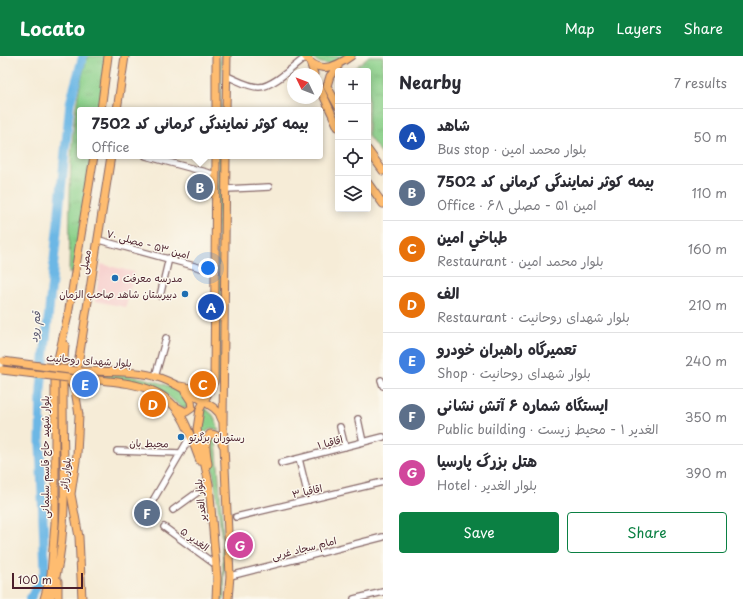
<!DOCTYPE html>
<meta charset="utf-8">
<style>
body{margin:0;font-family:"Playpen Sans","Playpen Sans Arabic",sans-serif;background:#f2f2f3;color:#2b2b33}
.controls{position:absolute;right:12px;top:12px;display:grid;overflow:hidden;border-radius:4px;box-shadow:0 2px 10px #0003}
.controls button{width:36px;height:36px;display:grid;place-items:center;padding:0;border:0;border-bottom:1px solid #e1e1e2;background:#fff;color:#2b2b33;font:20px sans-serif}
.compass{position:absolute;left:287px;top:12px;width:36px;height:36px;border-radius:50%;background:#fff;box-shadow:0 2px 10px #0003;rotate:313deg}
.scale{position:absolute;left:12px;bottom:10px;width:71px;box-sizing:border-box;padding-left:4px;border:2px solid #4a1f2b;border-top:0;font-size:11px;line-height:14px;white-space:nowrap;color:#4a1f2b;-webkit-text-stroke:3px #fbf7ec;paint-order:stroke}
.you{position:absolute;left:208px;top:212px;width:14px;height:14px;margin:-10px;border:3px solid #fff;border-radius:50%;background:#1a73e8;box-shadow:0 0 0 6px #1a73e833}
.badge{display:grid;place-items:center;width:26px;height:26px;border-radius:50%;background:#0b8043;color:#fff;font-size:13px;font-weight:700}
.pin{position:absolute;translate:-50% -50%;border:2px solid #fff;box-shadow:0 1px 4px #0006}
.popup{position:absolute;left:77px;top:51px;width:246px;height:52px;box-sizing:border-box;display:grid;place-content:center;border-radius:4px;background:#fff;filter:drop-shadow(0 1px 3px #0005);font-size:13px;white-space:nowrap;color:#7c7c81}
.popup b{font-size:15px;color:#2b2b33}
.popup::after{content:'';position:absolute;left:50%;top:100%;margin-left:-8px;border:8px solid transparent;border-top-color:#fff}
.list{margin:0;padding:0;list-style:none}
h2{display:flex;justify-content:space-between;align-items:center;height:52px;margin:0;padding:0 16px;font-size:17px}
h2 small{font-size:13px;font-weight:400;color:#7c7c81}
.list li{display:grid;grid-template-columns:26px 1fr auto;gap:12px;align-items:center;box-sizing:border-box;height:56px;padding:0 16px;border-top:1px solid #e1e1e2}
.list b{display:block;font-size:15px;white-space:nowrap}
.list p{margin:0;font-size:13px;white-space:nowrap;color:#7c7c81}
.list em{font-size:13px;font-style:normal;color:#7c7c81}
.actions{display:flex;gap:8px;padding:12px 16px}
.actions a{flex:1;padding:9px 0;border:1px solid #0b8043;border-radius:4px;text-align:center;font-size:14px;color:#0b8043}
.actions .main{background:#0b8043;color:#fff}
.icon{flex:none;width:22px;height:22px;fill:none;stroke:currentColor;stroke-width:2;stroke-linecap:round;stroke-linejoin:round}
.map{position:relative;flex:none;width:383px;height:543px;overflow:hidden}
header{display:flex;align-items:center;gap:24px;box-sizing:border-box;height:56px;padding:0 20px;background:#0b8043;color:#fff}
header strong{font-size:19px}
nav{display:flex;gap:22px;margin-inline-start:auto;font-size:14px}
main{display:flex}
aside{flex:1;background:#fff}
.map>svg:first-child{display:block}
.built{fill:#f7d0ce}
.grass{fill:url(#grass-tufts);stroke:#6a785a}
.green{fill:#8bd08a;stroke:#6a785a}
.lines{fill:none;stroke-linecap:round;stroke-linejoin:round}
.river{stroke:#6cb7e5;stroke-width:9}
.minor-casing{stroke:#866767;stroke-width:8}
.major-casing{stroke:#866767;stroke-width:9}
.minor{stroke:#fff;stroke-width:5.5}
.major{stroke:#febc70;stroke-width:7}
.major-bridge-casing{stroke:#866767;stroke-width:9;stroke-linecap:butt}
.major-bridge{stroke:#febc70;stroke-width:7}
.poi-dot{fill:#1f6fb2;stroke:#fbf7ec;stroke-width:1.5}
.labels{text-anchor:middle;stroke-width:3;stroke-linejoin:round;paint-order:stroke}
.street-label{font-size:10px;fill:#4a1f2b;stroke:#fbf7ec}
.poi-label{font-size:10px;fill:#4a1f2b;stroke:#fbf7ec;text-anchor:start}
.water-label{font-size:11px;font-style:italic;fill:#56546c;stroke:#fbf7ec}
</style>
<header>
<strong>Locato</strong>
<nav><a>Map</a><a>Layers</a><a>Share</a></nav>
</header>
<main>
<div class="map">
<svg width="383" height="543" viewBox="0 0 383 543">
<defs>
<pattern id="grass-tufts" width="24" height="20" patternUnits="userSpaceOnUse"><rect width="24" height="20" fill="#8bd08a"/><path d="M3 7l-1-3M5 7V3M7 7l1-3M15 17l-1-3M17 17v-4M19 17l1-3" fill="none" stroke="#79b277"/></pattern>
</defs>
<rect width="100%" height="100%" fill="#fbf7ec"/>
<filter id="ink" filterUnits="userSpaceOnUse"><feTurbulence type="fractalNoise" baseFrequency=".025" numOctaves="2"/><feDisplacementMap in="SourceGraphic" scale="8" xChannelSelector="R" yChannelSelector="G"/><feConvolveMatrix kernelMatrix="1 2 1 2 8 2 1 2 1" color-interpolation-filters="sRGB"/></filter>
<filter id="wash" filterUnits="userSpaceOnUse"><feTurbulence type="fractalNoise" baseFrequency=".012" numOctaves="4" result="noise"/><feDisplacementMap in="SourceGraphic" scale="16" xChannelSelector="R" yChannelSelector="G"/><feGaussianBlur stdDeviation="0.9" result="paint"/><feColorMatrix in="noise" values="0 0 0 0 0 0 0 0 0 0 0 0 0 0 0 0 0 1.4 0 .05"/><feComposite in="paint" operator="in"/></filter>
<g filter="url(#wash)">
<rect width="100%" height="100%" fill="#f6ecd7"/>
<path class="built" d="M101 208 134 216 126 251 95 245Z"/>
<path class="grass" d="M88 0H106L99 54H80V100H92L73 217H69C71 150 66 63 88 0Z
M219 0H222V54H218Z
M369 0H383V100L368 80V15H351Z
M218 100H221V313L220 330 217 331 215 330Z
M86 318C117 317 169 320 189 346L188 352C178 353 165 334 154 330 133 321 109 325 86 318Z
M205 352 213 359 219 375 212 372 206 376 204 383 205 392 200 370Z
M213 380 216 383 225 503 224 543H221C228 498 215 434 209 388L210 382Z"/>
<path class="green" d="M311 0H345C334 9 322 12 311 0Z"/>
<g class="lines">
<path class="river" d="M30 543 45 515 40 386 41 333 70 47 83 0"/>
</g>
</g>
<g filter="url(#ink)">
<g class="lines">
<defs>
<path id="minor" d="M227 20C237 24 248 31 259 31 273 31 295 9 306 1
M146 100 216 119
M226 133 269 131
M99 184 216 216
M160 240 169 202
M155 321 166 282
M381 324 383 330
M358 363 363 386
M340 371 345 391
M117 395 181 397
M299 403 309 444
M281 407 383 381
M148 453 190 381
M173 454 209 428
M236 461 383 426
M164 471 216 509
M230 520 383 481
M354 543 383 536"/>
<path id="major" d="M216 0V54
M305 0C318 19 336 11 351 0
M310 6 314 18
M338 11 330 20 327 30 338 50
M317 26 338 71
M101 54 108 0
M117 54 125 0
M226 54 227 0
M368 94 383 115
M111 100 77 315C102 316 130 314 154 320 175 326 196 340 214 352L219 357 222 364
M216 100 214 326 200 353 197 373 209 428 217 522 216 543
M226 100 223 368 230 520 228 543
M368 127 383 148
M68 322 75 334 79 359 77 398 71 438 79 481 82 543
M68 322C97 324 148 324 170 346 186 360 192 386 200 405
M180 330C192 333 205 334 212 323
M175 350 186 356 192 352 191 345 185 336
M208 408C207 399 203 385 210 378 217 378 220 382 223 389
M58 525V543
M44 543 51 518 55 467V316L68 259 94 100
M50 543C76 462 57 372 65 289"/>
</defs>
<use href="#minor" class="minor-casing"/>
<use href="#major" class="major-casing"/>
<use href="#minor" class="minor"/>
<use href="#major" class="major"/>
<defs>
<path id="major-bridge" d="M3 305 77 315
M2 314 68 322"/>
</defs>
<use href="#major-bridge" class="major-bridge-casing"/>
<use href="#major-bridge" class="major-bridge"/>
</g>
</g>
<g class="poi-dot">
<circle cx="115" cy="222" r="4"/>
<circle cx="185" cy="238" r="4"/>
<circle cx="181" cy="381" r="4"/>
</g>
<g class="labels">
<g class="street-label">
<text transform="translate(148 188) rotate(15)" y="4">امین ۵۳ - مصلی ۷۰</text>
<text transform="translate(85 206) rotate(-81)" y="4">مصلی</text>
<text transform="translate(89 304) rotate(4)" y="4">بلوار شهدای روحانیت</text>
<text transform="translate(330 386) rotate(-15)" y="4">اقاقیا ۱</text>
<text transform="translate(149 387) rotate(1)" y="4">محیط بان</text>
<text transform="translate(45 401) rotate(-90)" y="4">بلوار شهید حاج قاسم سلیمانی</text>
<text transform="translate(65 418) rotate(-83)" y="4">بلوار زائر</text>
<text transform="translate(307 435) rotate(-13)" y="4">اقاقیا ۳</text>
<text transform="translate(200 444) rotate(-96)" y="4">بلوار الغدیر</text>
<text transform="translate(195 483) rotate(36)" y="4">الغدیر ۵</text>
<text transform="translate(304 492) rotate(-14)" y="4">امام سجاد غربی</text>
</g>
<g class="poi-label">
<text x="123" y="226">مدرسه معرفت</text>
<text x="177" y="242" text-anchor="end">دبیرستان شاهد صاحب الزمان</text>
<text x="189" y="385">رستوران برگرتو</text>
</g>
<g class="water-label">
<text transform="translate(35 271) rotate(-84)" y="4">قم رود</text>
</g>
</g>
</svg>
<div class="controls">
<button>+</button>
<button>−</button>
<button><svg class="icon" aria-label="locate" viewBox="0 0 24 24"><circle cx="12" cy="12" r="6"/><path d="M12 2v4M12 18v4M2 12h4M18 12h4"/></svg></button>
<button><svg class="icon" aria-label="layers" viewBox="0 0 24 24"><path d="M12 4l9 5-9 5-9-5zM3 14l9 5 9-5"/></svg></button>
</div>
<svg class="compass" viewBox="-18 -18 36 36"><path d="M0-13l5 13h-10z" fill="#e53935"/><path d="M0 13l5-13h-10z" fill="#7c7c81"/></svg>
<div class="scale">100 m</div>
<div class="you"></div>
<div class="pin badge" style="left:211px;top:251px;background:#1a4fb4">A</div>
<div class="pin badge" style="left:200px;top:131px;background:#5c6f8a">B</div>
<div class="popup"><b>بیمه کوثر نمایندگی کرمانی کد 7502</b>Office</div>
<div class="pin badge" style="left:203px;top:328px;background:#e8710a">C</div>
<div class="pin badge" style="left:153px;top:348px;background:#e8710a">D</div>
<div class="pin badge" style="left:85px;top:328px;background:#3f7fe0">E</div>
<div class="pin badge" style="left:147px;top:457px;background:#5c6f8a">F</div>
<div class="pin badge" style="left:240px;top:489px;background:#d1479c">G</div>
</div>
<aside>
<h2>Nearby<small>7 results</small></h2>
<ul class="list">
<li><span class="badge" style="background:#1a4fb4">A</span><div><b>شاهد</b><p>Bus stop · بلوار محمد امین</p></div><em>50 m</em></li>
<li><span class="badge" style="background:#5c6f8a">B</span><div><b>بیمه کوثر نمایندگی کرمانی کد 7502</b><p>Office · امین ۵۱ - مصلی ۶۸</p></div><em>110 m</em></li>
<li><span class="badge" style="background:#e8710a">C</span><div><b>طباخي امين</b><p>Restaurant · بلوار محمد امین</p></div><em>160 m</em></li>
<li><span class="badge" style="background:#e8710a">D</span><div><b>الف</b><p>Restaurant · بلوار شهدای روحانیت</p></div><em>210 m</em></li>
<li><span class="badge" style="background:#3f7fe0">E</span><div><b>تعمیرگاه راهبران خودرو</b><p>Shop · بلوار شهدای روحانیت</p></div><em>240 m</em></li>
<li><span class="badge" style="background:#5c6f8a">F</span><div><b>ایستگاه شماره ۶ آتش نشانی</b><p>Public building · الغدیر ۱ - محیط زیست</p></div><em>350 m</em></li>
<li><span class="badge" style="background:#d1479c">G</span><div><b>هتل بزرگ پارسیا</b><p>Hotel · بلوار الغدیر</p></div><em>390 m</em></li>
</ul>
<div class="actions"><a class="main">Save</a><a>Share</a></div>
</aside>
</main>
